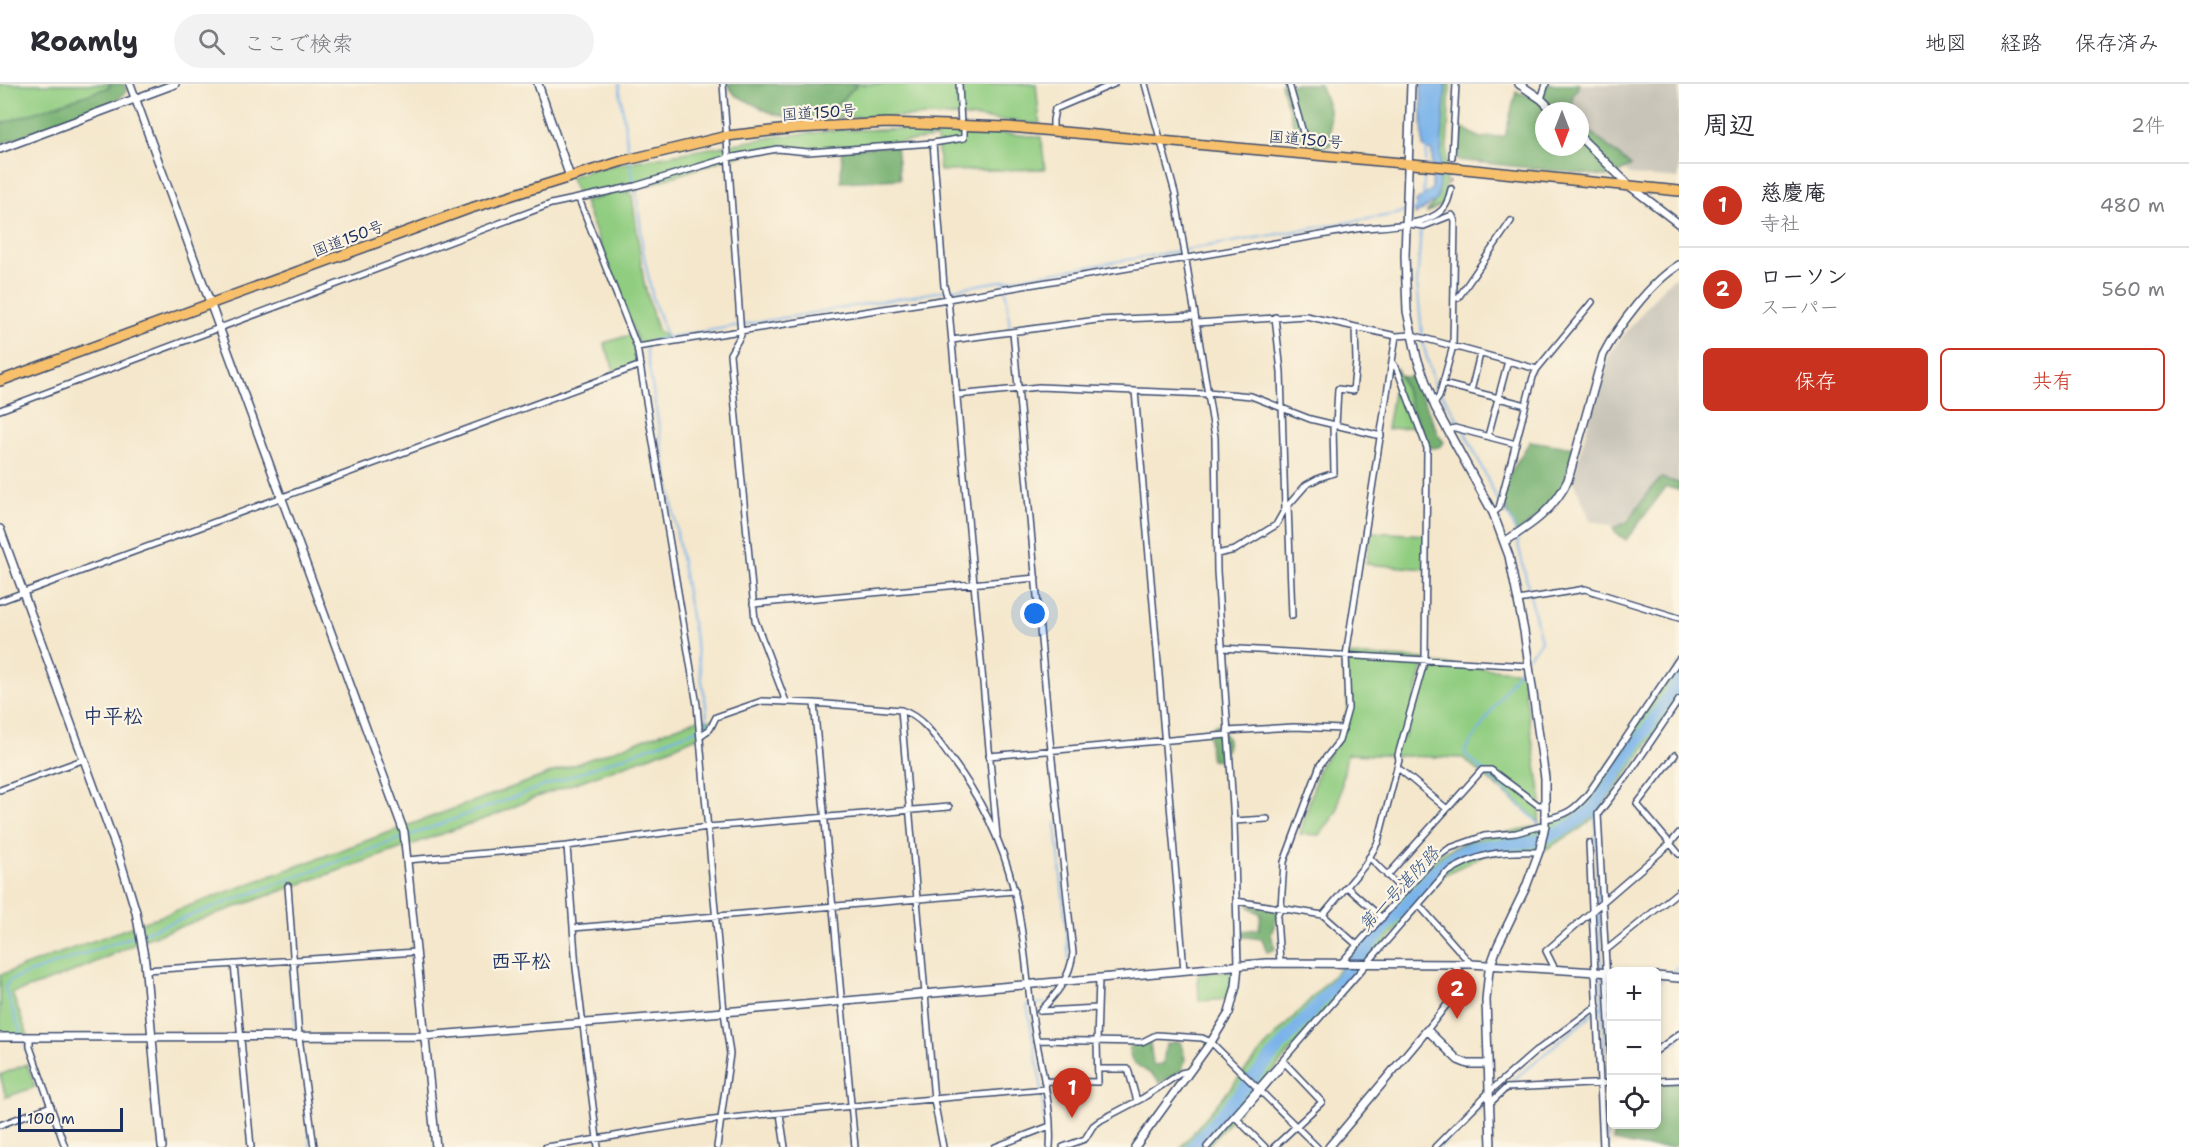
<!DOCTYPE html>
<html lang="ja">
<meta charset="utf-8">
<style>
body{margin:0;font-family:"Shantell Sans","Klee One",sans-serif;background:#f2f2f3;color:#2b2b33}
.controls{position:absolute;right:18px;bottom:18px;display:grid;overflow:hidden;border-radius:9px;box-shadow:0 3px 9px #0003}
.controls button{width:54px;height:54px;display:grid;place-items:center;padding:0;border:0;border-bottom:2px solid #e1e1e2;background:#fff;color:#2b2b33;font:30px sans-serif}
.compass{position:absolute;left:1535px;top:18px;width:54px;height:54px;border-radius:50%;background:#fff;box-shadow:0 3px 9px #0003;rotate:180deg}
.scale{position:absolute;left:18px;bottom:15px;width:105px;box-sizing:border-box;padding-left:6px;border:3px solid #1b2f5e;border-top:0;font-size:16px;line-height:21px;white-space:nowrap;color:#1b2f5e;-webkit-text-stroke:4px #fcf5e5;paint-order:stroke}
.you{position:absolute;left:1035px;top:530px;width:21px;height:21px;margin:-15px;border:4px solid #fff;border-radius:50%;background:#1a73e8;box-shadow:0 0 0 9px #1a73e833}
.badge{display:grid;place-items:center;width:39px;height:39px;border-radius:50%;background:#c8321e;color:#fff;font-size:20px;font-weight:700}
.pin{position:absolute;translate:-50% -50px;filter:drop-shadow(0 2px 3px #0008)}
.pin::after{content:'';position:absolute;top:32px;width:21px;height:18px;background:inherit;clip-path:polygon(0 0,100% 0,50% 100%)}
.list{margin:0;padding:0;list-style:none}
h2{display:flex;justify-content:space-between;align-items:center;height:78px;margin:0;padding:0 24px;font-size:26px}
h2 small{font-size:20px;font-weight:400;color:#7c7c81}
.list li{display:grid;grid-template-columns:39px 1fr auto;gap:18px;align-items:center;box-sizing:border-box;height:84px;padding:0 24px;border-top:2px solid #e1e1e2}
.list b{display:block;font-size:22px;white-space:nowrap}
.list p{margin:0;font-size:20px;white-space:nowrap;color:#7c7c81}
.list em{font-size:20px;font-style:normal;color:#7c7c81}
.actions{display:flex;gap:12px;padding:18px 24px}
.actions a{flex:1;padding:14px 0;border:2px solid #c8321e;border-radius:9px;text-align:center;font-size:21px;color:#c8321e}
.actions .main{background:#c8321e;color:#fff}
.icon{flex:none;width:33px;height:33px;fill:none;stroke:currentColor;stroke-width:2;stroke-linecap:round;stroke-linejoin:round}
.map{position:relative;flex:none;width:1679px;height:1063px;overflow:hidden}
header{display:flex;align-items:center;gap:36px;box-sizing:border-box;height:84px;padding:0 30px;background:#fff;border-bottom:2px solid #e1e1e2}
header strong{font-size:28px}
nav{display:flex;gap:33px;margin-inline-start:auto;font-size:21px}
.search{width:420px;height:54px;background:#f2f2f3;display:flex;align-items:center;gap:15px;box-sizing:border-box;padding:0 21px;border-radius:33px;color:#7c7c81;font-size:22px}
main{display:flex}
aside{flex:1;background:#fff}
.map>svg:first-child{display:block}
.industrial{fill:#c8c4b8}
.green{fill:#91cd81;stroke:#567e70;stroke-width:1.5}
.forest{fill:#74b06f;stroke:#487066;stroke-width:1.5}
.water{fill:#79b3ea;stroke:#4a71a4;stroke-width:1.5}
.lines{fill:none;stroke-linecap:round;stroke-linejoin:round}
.stream{stroke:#79b3ea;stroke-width:2}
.river{stroke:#79b3ea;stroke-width:12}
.minor-tunnel{stroke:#c9c2b6;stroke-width:5;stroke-dasharray:5 2.5;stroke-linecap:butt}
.minor-casing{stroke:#3c4b6e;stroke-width:8}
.tertiary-casing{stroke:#3c4b6e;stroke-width:10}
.trunk-casing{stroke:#3c4b6e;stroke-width:12}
.minor{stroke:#fff;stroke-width:5}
.tertiary{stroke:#fff;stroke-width:7}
.trunk{stroke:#f7c06c;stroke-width:9}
.labels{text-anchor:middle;stroke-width:4.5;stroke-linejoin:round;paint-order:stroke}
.street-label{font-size:16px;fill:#1b2f5e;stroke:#fcf5e5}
.water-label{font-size:18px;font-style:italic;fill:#375788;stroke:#fcf5e5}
.quarter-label{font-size:20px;font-weight:bold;fill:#1b2f5e;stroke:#fcf5e5}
</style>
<header>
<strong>Roamly</strong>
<div class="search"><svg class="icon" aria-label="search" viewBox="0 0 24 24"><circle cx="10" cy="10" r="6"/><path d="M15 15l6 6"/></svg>ここで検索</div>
<nav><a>地図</a><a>経路</a><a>保存済み</a></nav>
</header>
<main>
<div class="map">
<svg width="1679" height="1063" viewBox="0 0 1679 1063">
<rect width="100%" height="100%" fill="#fcf5e5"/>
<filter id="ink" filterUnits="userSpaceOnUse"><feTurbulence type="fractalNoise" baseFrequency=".0167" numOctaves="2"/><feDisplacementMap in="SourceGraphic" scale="12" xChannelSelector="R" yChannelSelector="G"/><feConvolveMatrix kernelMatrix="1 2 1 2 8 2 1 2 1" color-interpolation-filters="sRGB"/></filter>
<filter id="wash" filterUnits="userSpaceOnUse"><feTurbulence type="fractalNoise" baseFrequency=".008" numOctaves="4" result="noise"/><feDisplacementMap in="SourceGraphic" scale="24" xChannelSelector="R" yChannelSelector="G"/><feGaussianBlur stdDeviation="1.35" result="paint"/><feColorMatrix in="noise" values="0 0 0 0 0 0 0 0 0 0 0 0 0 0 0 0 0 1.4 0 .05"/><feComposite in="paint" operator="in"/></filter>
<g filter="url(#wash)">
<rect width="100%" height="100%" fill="#f4e7cc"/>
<path class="industrial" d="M1549 0H1679V95L1630 91 1580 44V27H1561Z
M1679 190V405L1667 401 1634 448 1590 436 1573 395 1599 300 1610 268 1665 201Z"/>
<path class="green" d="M0 0H109L110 3 0 42Z
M858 0H1036L1040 40 957 32 791 34 830 27Z
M1445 0H1450L1445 108 1442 121 1426 129 1434 119Z
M958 45 1041 53 1045 85 940 87 937 54 815 67 777 65 728 74 625 109 632 111 644 199 657 246 667 254 639 261 584 118 607 112 579 115 570 93 597 84 779 52 840 46Z
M633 250 641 281 616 291 604 259Z
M1397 285 1420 342 1387 345Z
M1371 448 1426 451V485L1366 480Z
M1346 571 1425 575 1404 655 1430 579 1522 588 1541 714 1539 738 1463 674 1347 670 1337 727 1320 751 1300 750 1320 681 1339 657 1348 625Z
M1679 580V616L1598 730 1580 745 1541 768 1485 771 1445 790 1207 1063H1181L1264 964 1346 878 1375 841 1427 783 1444 768 1470 756 1543 741 1574 730Z
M696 636H714L704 650 667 666 531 715 498 730 143 856C100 877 58 896 12 909L30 957 3 953 0 944V891Z
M1231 886 1232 900 1229 915 1199 917 1198 890Z
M27 980 35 1003 6 1013 0 991Z"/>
<path class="forest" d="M109 0H124L127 7 115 18 0 60V40L110 3Z
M727 0H858L830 27 791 34 771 29 735 11Z
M1281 0H1320L1329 25 1331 61 1318 65 1300 62Z
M1546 0H1580L1572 13 1574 27H1544V63H1580V39L1631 82 1612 93 1457 76V57L1461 43 1480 54 1505 52 1516 8 1540 15Z
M896 62 900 95 841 98 842 65Z
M1400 291 1406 294 1411 292 1416 298 1439 352 1444 358C1438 366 1435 363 1427 364Z
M1530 357 1576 364 1557 415 1517 450 1502 414 1506 396Z
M1661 394 1679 399V406L1666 403 1626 456 1614 447 1613 444 1628 438 1645 412Z
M1217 640 1228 655 1225 669 1218 676H1211C1208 664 1211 657 1208 646Z
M1248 821 1280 826 1271 850 1275 865 1267 868 1262 855 1237 852 1243 847 1259 845 1261 830 1253 826Z
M1174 958H1181L1185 975 1182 986 1160 999C1150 983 1126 985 1130 961L1150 959 1153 981 1163 980 1166 960Z
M1679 998V1058L1674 1063H1644L1614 1057 1613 1041 1656 1040 1657 999Z"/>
<path class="water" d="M1421 0H1446L1438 115 1415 131 1416 118 1432 105V68L1423 62Z"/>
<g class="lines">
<path class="stream" d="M619 0 629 73
M630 78 637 112 643 167 653 215 667 254
M1426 78 1427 63
M1423 114 1425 84
M1421 143 1417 200 1423 260 1435 302 1443 311 1463 344 1496 413 1513 439 1541 557 1529 572
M1005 196 1010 246
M1520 584 1465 667V670L1536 736 1539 742
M1595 722 1608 1063
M1056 739 1069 876
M408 752 691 648 703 643 707 639 706 621 646 266 647 260 653 256 1391 131 1418 125
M143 849 402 754
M291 883 296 949
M1670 890 1679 882
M1656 900 1663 895
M1656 972 1679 956
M1506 1002 1602 922
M306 1026 311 1063
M61 1063 5 904 8 898 13 895 137 851
M1010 1063 1045 1049 1041 1000 1027 921 1045 919
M1440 1063 1488 1017"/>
<path class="river" d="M1192 1063 1437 785C1443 780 1449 774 1456 771 1478 757 1506 763 1530 758 1555 752 1576 741 1595 722L1679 597"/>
</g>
</g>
<g filter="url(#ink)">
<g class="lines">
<path class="minor-tunnel" d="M1451 105 1452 73"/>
<defs>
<path id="minor" d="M723 0 741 251 730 270 755 536 786 618
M959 0 961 41
M1145 0 1175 109 1215 353 1217 487 1234 738 1238 881
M1289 0 1304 52
M1541 15 1546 0
M1053 47V36L1055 25 1114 0
M933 59 944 202 948 215 997 752
M1452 73 1456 0
M579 115 637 263
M1408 140 1424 142 1452 131 1455 136 1453 262 1439 313 1434 320
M1454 214H1458L1511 137
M1275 233 1281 288 1285 425
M1196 239 1306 232 1396 252 1412 251 1537 285
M1013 248 1051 666 1073 869C1070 894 1057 910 1040 927
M952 256 1097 236 1195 232
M1443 300 1526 321
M1135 307 1184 886
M1471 307 1480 270
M1207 308 1251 312 1310 335 1381 352
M957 311 1039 303 1207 310
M0 326 551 120 635 102 728 74 777 65 808 68 933 59 964 54V41
M1336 342 1338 305 1353 307 1356 277 1355 243
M1448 346 1455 344 1516 360
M1488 352 1508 277
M1288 421 1292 532
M1493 429 1499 424 1533 293 1537 285 1592 218
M1217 470 1235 466 1276 441 1285 425 1306 401 1319 394 1334 389 1333 342
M1518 516 1585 505 1679 534
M0 517 641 281
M753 520 1036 494
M1222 564 1529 582
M814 619 855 1063
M901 626 934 1016 943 1063
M1227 647 1294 643 1343 645
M700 652 710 645 716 633 762 617 814 619 901 626C923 633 936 654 949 672 980 712 1002 757 1014 806 1025 849 1026 894 1033 937 1039 978 1053 1021 1050 1063
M1675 671 1637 720 1679 770
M989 672 1227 651
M1397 683 1447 725
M0 706 85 675
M1545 735C1567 731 1574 726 1588 710L1679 575
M1234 737 1267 735
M1589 759 1603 1063
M567 762 576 884 598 1063
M1369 773 1404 808
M407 776 567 762 708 743 949 723
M1387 792 1482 686H1491L1538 721H1546
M288 802 299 953 314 1063
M1347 803 1382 834
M1236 817 1323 831 1365 781 1378 758 1399 676 1398 671 1425 575 1427 364 1397 285 1392 278
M1419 821 1471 880
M1323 831 1357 861
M573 844 1015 807
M1605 867 1679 807
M1280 878 1277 833 1281 823 1284 778 1320 681 1339 657 1348 625 1346 571 1396 252
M1342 878 1432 777 1450 764 1484 752 1516 749 1545 741
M234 880 251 1063
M1555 885 1546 867 1670 760 1679 749
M146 886 416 868
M1042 927 1098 924
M1427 946 1463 900 1461 888 1452 880
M30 954V963L65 1063
M1036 956 1142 958 1156 951 1202 954 1211 958 1317 1063
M1656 967 1679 950
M1098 985H1128L1137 1017
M1612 993 1598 730 1629 690 1679 616
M1044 997 1098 998 1097 958 1099 895
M1656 997 1679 996
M1489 1020 1506 1004 1612 999
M780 1030 785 1063
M0 1041 51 1022
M546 1063C605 1055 663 1042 722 1035 829 1023 937 1015 1045 1005
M717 1063 730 970 724 928 697 621 637 263 948 215 1356 145C1378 142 1426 143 1442 126 1448 120 1449 113 1451 105
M995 1063 1050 1042
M1063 1063 1085 1055 1093 1042 1101 1036 1143 1014 1181 989 1190 987
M1207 1063 1445 790C1479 768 1500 767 1539 768
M1265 1063 1237 1035 1285 979 1322 1018 1274 1063
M1435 1063 1489 1008 1535 968 1597 922"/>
<path id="tertiary" d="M130 0 404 748 436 1063
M538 0 570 93
M1411 0 1405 172 1407 227 1417 274 1435 323 1493 429 1509 472 1524 547 1545 694V741L1540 765 1526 803 1498 861 1489 886 1486 916 1491 1063
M1519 0 1541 15 1553 27
M1580 53 1631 103 1679 140
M0 65 175 0
M0 445 118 769 136 828 145 878 162 1063
M1504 458C1531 441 1554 426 1568 396L1603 271C1618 242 1651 198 1679 181
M1656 892 1679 894
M0 953 423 952 724 928 1266 879 1471 880 1612 889
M1135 1063 1211 958 1229 929 1236 902 1238 881
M1329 1063 1427 946 1458 976 1468 980H1488"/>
<path id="trunk" d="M0 297 468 125 570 93 623 77 727 52 797 44 887 39 1008 43 1445 83 1679 107"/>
</defs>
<use href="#minor" class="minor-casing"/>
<use href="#tertiary" class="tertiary-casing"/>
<use href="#trunk" class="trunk-casing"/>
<use href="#minor" class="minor"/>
<use href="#tertiary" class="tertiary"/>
<use href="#trunk" class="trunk"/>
</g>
</g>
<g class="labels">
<g class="street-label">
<text transform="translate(819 28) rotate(-4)" y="6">国道150号</text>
<text transform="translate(1306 55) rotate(5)" y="6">国道150号</text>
<text transform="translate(348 154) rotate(-21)" y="6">国道150号</text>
</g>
<g class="water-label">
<text transform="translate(1399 805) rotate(-47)" y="6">第一号湛防路</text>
</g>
<g class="quarter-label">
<text x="113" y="639">中平松</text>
<text x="521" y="884">西平松</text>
</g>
</g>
</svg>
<div class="controls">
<button>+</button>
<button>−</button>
<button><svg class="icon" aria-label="locate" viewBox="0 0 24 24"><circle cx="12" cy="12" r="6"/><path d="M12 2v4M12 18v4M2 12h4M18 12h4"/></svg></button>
</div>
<svg class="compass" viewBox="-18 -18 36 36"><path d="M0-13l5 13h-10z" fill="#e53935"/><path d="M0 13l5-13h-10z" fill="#7c7c81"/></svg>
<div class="scale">100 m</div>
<div class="you"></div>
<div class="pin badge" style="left:1072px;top:1034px">1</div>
<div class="pin badge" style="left:1457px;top:935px">2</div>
</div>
<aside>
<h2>周辺<small>2件</small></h2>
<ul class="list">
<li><span class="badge">1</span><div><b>慈慶庵</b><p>寺社</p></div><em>480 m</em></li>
<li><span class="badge">2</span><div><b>ローソン</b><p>スーパー</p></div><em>560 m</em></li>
</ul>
<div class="actions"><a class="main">保存</a><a>共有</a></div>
</aside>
</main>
